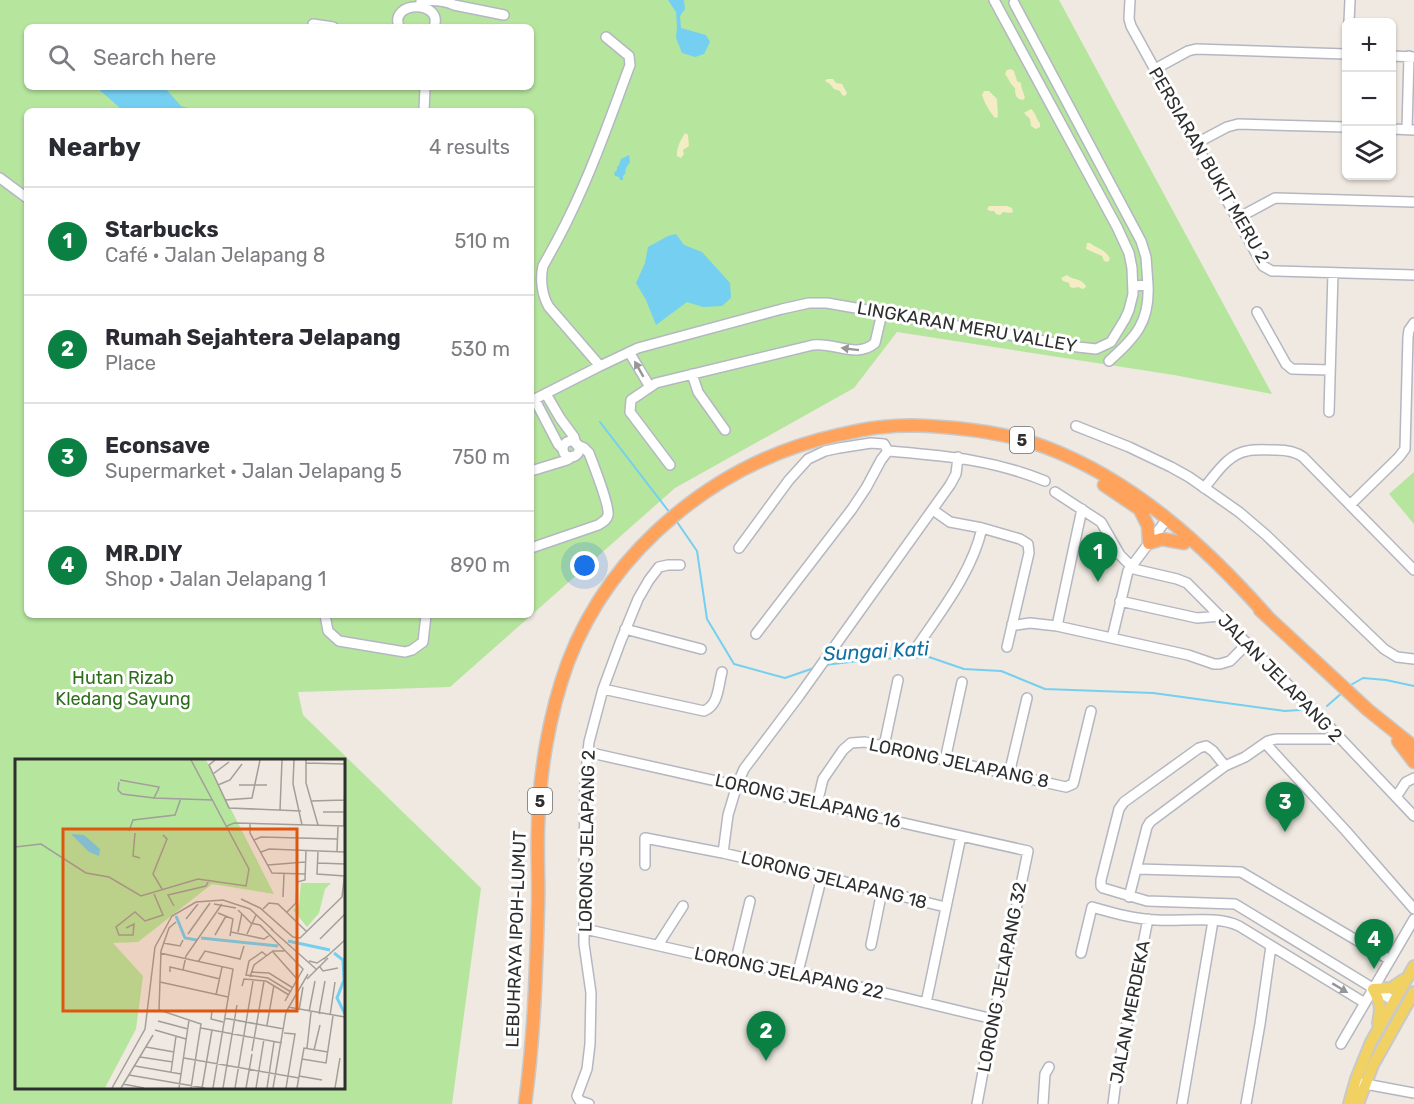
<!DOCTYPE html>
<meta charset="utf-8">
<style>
body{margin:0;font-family:Rubik,sans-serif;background:#f7f7f7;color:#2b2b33}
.controls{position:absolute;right:18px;top:18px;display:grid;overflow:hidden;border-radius:9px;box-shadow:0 2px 4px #0004}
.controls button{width:54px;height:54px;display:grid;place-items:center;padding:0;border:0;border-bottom:2px solid #e1e1e2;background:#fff;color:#2b2b33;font:30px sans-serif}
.you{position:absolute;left:585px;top:566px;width:21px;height:21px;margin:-15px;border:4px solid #fff;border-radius:50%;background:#1a73e8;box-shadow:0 0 0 9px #1a73e833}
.badge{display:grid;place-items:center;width:39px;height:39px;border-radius:50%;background:#0b8043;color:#fff;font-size:20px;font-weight:700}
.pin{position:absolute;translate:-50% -50px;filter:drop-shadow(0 2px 3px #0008)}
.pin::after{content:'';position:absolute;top:32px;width:21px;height:18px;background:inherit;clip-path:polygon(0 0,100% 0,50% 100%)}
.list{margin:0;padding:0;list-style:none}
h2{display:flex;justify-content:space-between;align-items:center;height:78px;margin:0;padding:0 24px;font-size:26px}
h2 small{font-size:20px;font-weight:400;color:#7c7c81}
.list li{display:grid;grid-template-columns:39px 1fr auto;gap:18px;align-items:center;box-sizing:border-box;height:108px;padding:0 24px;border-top:2px solid #e1e1e2}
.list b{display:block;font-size:22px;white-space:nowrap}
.list p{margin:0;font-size:20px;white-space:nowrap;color:#7c7c81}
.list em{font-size:20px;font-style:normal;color:#7c7c81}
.icon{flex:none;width:33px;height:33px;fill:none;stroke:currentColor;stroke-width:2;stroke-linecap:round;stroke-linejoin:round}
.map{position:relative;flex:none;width:1414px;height:1104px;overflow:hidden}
.search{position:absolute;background:#fff;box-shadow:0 2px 4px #0004;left:24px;top:24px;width:510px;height:66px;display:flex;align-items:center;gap:15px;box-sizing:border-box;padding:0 21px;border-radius:9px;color:#7c7c81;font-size:22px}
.panel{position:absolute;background:#fff;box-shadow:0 2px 4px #0004;left:24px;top:108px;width:510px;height:510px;border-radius:9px}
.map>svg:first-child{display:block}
.green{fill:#b6e59e;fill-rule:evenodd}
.sand{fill:#f3ecc5}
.water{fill:#75cff0}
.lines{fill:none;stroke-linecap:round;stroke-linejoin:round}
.stream{stroke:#75cff0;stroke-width:2}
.minor-casing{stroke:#b4b7c1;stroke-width:12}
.major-casing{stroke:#c9c9c9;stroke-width:14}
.highway-casing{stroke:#c9c9c9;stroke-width:15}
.minor{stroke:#fff;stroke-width:9}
.major{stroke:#f2d163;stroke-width:10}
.highway{stroke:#ffa35c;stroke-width:12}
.oneway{fill:#969696}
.labels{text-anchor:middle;stroke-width:6;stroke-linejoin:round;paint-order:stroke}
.shield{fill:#fff;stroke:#6d6d6d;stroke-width:1.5}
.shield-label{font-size:16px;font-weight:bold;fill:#2e2e2e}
.street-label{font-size:18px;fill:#2e2e2e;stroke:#fff}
.park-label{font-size:18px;fill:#2c6e1b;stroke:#fff}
.water-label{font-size:20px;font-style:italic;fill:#0d6fa3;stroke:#fff}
.inset-river{fill:none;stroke:#75cff0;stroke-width:3}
.inset-road{fill:none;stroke:#a29e99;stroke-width:1.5}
.view{fill:#df570e;fill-opacity:0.15;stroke:#df570e;stroke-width:3}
.inset-edge{fill:none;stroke:#2e2e2e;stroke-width:3}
</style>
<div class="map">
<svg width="1414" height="1104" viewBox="0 0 1414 1104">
<rect width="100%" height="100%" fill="#efe9e1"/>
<path class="green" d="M0 0H1059L1272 394 1174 375 897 332 854 388 675 488 450 687 298 692 303 715 481 888 452 1104H0ZM27 27H531V87H27ZM27 111H531V615H27ZM16 760H344V1088H16Z
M1414 472V524L1389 494Z"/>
<path class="sand" d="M1011 69 1014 71 1017 81 1021 83C1021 89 1024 92 1025 98L1023 100C1016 99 1015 95 1015 88 1010 84 1009 79 1005 74L1007 70Z
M827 79H833L836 83 842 84 847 93 845 96 842 95 840 91 834 89 830 84 825 81Z
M984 91H989L997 99 998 117 995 118C989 111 985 104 982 95Z
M1031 109C1036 113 1036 119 1040 123V127L1036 129 1031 126 1030 119 1024 113Z
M685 133 688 135 689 146 683 150 684 154 681 158 677 156C676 148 681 140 685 133Z
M989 206H1007L1012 208 1013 212 1010 213 1003 212 1000 215 996 214 994 211H990L987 209Z
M1087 243H1090C1097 249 1106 249 1110 259L1108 262 1104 261 1102 256 1086 249Z
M1067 275C1074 281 1080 277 1086 286L1085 288 1082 289 1079 287 1073 288 1070 287 1069 283 1063 281 1061 278Z"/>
<path class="water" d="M668 0H684L685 9 680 16 681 28 706 35 710 42 704 54 695 57 682 53 676 38 677 27 676 12Z
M96 87H164L181 106 198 111H122L119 107Z
M629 155 630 162 626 168 625 174 623 176V180H620L619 177 615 176 614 173 617 170V167L619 165 621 159Z
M676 234 684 245 702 252 730 283 731 298 722 306 703 307 687 302 656 325 646 300 636 283 645 263 648 247 668 236Z"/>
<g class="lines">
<path class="stream" d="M600 422 670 513
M675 519 697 551 707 619 734 664 785 678 814 668
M825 665 875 659 929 657 964 669 1001 671 1045 689 1153 693 1285 711 1300 710
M1349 686 1363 678 1386 680 1414 686
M1327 706 1343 692"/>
<defs>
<path id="minor" d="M1130 0 1129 19 1131 26 1263 266 1272 271H1277L1414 275
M421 1C432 0 444 0 454 5L504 15
M1014 3 1141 241 1146 257 1148 285 1133 286
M1349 22 1350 0
M313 24 333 27
M399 27C389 0 444 0 434 27
M1392 56 1414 57
M1155 69 1188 51 1196 49 1346 54
M424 111 425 87
M1392 129 1414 130
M1407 129 1409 56
M1195 144 1227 127 1238 124 1346 127
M0 178 27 198
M1236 219 1275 198 1414 202
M1257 312 1286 364 1292 369 1330 370
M629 352 650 387
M1109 361C1135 337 1150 323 1148 285
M600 366 549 307C542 296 540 279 543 266 552 250 561 234 569 217 593 168 611 116 630 65L629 56 606 37
M692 374 698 392 725 430
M546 394 560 418 574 437 576 444
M535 400 558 444 563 449
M531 401 600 366 638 348 782 309 809 303H827L1078 347 1096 349 1111 342 1125 319 1129 310 1133 294 1132 268 1129 253 1117 227 994 0
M1329 412 1333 273
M1076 426 1129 447 1171 467 1189 477 1239 512 1266 535 1384 649 1397 657 1414 659
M563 449a8 8 0 1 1 16 0a8 8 0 1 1-16 0Z
M888 451C945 456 991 459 1045 481
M670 465 630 412 631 400 656 383 813 345C835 342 856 359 875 343L882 313
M531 471 567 460 573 456
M1204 488C1216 474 1228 454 1247 451 1256 449 1266 450 1276 450 1286 450 1295 451 1303 457L1414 570
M1055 492 1101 522 1120 555 1134 569 1177 579 1187 583 1324 721 1414 816
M1350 505 1399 457 1405 449 1408 337 1409 330 1414 323
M933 510 950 522 982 528 1020 539 1028 544 1029 553 1007 647
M531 548 598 525C603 522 607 520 608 515 610 506 593 464 589 453L584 448 577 445
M739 548 789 480 808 459 825 451 839 448 871 443 884 444 888 451
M1120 601 1197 618 1220 616
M325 615 328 631 339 641 405 652 412 650 423 642 426 615
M1012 624 1016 625 1030 623 1057 626 1188 655 1214 664H1220L1230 661 1247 644
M1057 626 1082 509
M625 629 701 649
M756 634 852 509 866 488 881 460 888 451
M1112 638 1128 571 1167 519
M918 645C942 610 973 570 982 528
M603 689 704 711C719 705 718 686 722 672
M1265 743 1346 831 1414 909
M884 746 898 680
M587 752 1028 851 988 1045 977 1104
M945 760 962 682
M1225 766 1213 751 1206 746 1199 748 1124 802 1119 809 1101 880V886L1103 888 1147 901 1235 904 1394 1001
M1009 774 1027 698
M1396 797 1406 782 1414 778
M817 804 823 779 843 750 851 743 865 742 1066 787 1073 784 1074 781 1091 711
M645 865V838L723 853
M1137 869 1241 872 1390 960
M1129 897 1147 827 1150 822 1225 766 1245 757 1268 741 1276 739H1331L1337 735
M945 907 822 876 723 853 728 815 737 785 744 769 799 696 950 485 956 474 958 457
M585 929 735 963 798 972 993 1019
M658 945 683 906
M871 945 882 891
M1081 953 1092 907C1113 913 1134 919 1156 920 1181 922 1217 915 1239 926L1365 1003
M735 963 750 901
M798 972 822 876
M926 1003 961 836
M1341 1044 1414 919
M1360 1083 1414 1093
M589 1104 580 1101 577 1096 587 1069 590 1044 591 993 584 944V884L585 782 589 742 603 689 620 643 638 599 649 580 659 567 668 565H680
M1043 1104 1045 1074 1049 1067
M1113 1104 1117 1073 1148 919
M1182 1104 1213 921
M1246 1104 1260 1024 1271 946"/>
<path id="major" d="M1378 1023C1381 1008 1381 1003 1373 989L1391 988 1403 980
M1349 1104 1356 1079 1371 1042 1414 966
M1358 1104 1373 1065 1414 992"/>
<path id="highway" d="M1104 485 1144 512
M1139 508 1148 526 1149 543 1162 539 1184 543
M1260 610 1368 710 1414 747
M1398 741 1414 762
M525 1104C534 1038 536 974 538 908 539 882 537 855 538 829 539 774 549 714 568 662 612 547 719 461 838 435 853 432 868 428 883 427 907 424 931 426 955 428 985 431 1016 436 1045 447 1133 480 1205 546 1267 616"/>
</defs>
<use href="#minor" class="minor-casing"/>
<use href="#major" class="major-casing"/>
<use href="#highway" class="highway-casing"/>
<use href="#minor" class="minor"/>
<use href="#major" class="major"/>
<use href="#highway" class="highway"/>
</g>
<defs><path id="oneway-solid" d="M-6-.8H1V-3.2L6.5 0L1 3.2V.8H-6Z" transform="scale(1.5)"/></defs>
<g class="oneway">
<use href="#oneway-solid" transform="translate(850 349) rotate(-173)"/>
<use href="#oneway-solid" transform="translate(639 369) rotate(-120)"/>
<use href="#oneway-solid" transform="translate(1340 988) rotate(31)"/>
</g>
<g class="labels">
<g class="shield">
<rect x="1010" y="427" width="24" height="26" rx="4.5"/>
<rect x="528" y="788" width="24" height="26" rx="4.5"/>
</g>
<g class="shield-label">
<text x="1022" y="446">5</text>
<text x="540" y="807">5</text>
</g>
<g class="street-label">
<text transform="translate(1209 165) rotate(60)" y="6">PERSIARAN BUKIT MERU 2</text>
<text transform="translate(967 327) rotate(10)" y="6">LINGKARAN MERU VALLEY</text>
<text transform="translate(1280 678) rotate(46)" y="6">JALAN JELAPANG 2</text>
<text transform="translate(959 763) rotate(12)" y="6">LORONG JELAPANG 8</text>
<text transform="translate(808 801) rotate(13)" y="6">LORONG JELAPANG 16</text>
<text transform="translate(587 841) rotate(-89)" y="6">LORONG JELAPANG 2</text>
<text transform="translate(834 880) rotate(14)" y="6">LORONG JELAPANG 18</text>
<text transform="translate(516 939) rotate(-88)" y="6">LEBUHRAYA IPOH-LUMUT</text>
<text transform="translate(789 973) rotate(12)" y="6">LORONG JELAPANG 22</text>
<text transform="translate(1002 977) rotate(-79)" y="6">LORONG JELAPANG 32</text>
<text transform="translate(1130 1012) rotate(-79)" y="6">JALAN MERDEKA</text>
</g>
<g class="park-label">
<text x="123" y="684">Hutan Rizab<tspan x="123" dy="21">Kledang Sayung</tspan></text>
</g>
<g class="water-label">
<text transform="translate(876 651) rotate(-3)" y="7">Sungai Kati</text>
</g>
</g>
<g transform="translate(15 759)">
<rect width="330" height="330" fill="#efe9e1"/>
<path d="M0 1H191L259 135 197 125 123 183 98 184 128 217 121 270 90 329H0ZM286 124H316L310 130 304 154 292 168 278 151 284 146Z" fill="#b6e59e"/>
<path d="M56 75 69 76 85 90 84 97 74 93Z" fill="#75cff0"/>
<path class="inset-river" d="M161 157 170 179 182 181M186 179 263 187M273 182 315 191M319 194 328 201 329 221 322 239 330 255"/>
<path class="inset-road" d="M200 1 194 6 214 49 286 52M279 1 278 25 287 66M291 1V24L303 66M291 4 330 5M198 15 214 3M105 21 144 28 143 31M104 23 103 31 107 35 139 39M203 26 215 21 227 5M224 26H252M143 31 139 39 198 41M210 41 237 39 245 1M296 42 329 41M265 51 267 1M308 53H329M235 64V74L257 114 290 115M212 67 219 64 330 67M329 67 330 22M114 72 118 61 160 56 166 39M120 74 118 97 125 99M239 81 246 78 322 80M0 88 26 85 71 114 94 118 126 137 183 120 231 127 234 110 176 1M303 92 302 115 330 117M322 92 323 67M246 93 254 90 330 93M303 104 330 105M253 106 290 103M147 130 138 115 152 80 148 76M268 138 269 115M226 140 245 149 278 178 285 179 327 138 330 113M199 145 221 149M159 147 153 136 191 127 194 121M248 150 254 144 263 145 292 173M223 151 236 164 245 166 288 210 270 242M272 153 281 144 282 123 290 121 291 91M203 154 218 160 215 177M171 160 183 145M161 163 154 169 146 192 144 251 186 265 176 329M111 169 119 165 118 176H104L101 168 120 153 130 162 148 156 139 135M256 170 301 210M216 173 249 180 255 176M223 173 227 154M173 175 195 144M232 175 241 156M200 176 211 157M305 180 330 155M148 184 165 187 168 181M258 193 283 221M145 194 218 210 198 329M251 196 247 193 234 202 231 216 253 219 276 233M309 200 330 181M294 202 302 204 311 198M183 203 190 192 225 200 229 187M305 208 308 212 323 209M155 213V208L168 211M236 213 254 214 278 229M235 218 239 206 258 192H269M205 220 168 211 171 197 207 145M292 220 313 199M145 223 213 238M227 227 229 220 251 222 274 236M201 236 207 208M273 248 330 258M284 251 288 228M197 252 196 260 208 263M294 253 300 222M304 255 310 222M315 257 320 223M209 259 269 270M143 262 173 270M252 266 259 226M186 269 267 284M140 271 171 280M269 274 280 275 271 329M131 288 159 293M292 289 296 253M299 291 305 266M237 292 249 222M125 298 158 303M169 299 284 319M287 300 311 304 318 257M120 307 166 315M156 313 161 277M114 316 190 329M284 317 307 321M108 325 129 329M97 329 130 270 140 188 157 157 181 143 208 141 235 150 258 171M106 329 138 276M164 329 174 261M187 329 197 271M208 329 222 246M220 329 238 222M231 329 237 295M241 329 249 280M252 329 259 283M258 329 271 253 293 215M282 329 289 289 313 293M320 329 325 299"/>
<path class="view" d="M48 70H282V252H48Z"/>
<rect width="330" height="330" class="inset-edge"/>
</g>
</svg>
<div class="controls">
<button>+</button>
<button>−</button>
<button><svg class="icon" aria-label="layers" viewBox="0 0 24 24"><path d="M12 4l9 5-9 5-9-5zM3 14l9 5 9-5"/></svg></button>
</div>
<div class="you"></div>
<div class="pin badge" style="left:1098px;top:582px">1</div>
<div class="pin badge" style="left:766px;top:1061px">2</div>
<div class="pin badge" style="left:1285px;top:832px">3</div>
<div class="pin badge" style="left:1374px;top:969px">4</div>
<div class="search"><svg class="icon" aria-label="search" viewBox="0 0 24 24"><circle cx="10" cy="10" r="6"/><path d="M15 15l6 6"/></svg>Search here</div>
<section class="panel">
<h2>Nearby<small>4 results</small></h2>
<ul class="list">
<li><span class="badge">1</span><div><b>Starbucks</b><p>Café · Jalan Jelapang 8</p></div><em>510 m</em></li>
<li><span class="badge">2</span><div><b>Rumah Sejahtera Jelapang</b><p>Place</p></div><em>530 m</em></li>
<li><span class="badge">3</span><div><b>Econsave</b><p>Supermarket · Jalan Jelapang 5</p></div><em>750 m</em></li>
<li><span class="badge">4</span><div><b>MR.DIY</b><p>Shop · Jalan Jelapang 1</p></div><em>890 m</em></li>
</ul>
</section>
</div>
